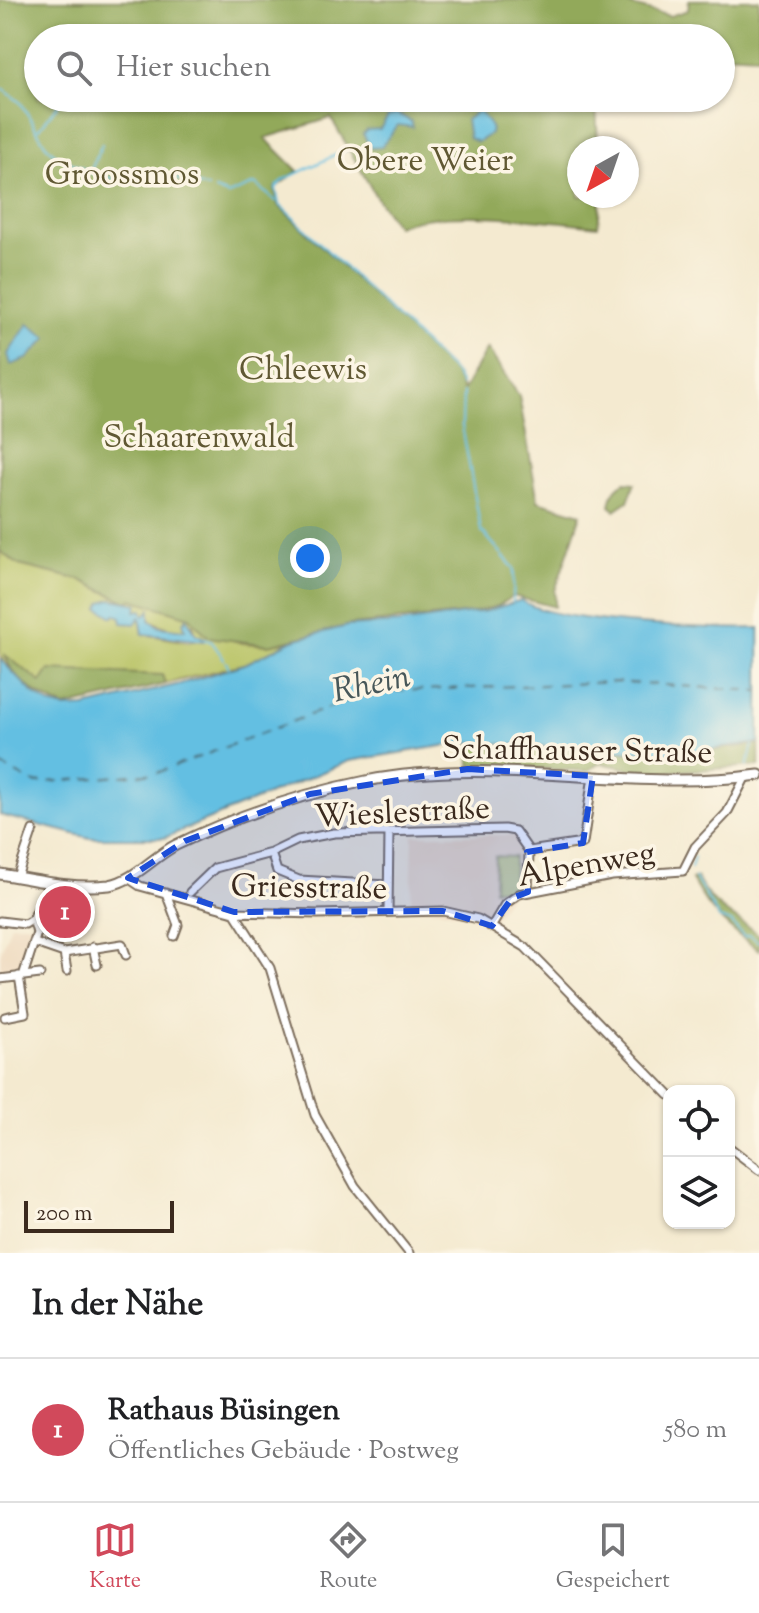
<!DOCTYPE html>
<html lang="de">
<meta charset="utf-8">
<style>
body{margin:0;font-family:"Sorts Mill Goudy",serif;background:#f2f2f2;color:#202124}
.controls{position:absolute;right:24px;bottom:24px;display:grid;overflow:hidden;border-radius:16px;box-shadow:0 2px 6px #0004}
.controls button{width:72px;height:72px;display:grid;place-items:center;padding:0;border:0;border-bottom:2px solid #e0e0e0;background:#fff;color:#202124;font:40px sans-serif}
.compass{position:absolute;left:567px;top:136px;width:72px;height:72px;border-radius:50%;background:#fff;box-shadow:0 2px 6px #0004;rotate:220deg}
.scale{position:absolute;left:24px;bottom:20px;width:150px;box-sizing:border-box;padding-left:8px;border:4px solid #3b2a1e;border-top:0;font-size:22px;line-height:28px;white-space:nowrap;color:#3b2a1e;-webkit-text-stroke:6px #fcf5e5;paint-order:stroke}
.you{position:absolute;left:310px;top:558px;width:28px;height:28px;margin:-20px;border:6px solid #fff;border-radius:50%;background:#1a73e8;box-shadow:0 0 0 12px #1a73e833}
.badge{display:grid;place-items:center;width:52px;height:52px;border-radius:50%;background:#d1495b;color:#fff;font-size:26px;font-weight:700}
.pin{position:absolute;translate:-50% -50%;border:4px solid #fff;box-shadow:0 2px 8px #0006}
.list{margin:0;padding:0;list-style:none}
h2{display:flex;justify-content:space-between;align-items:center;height:104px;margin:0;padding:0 32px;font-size:34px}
h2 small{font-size:26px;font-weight:400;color:#757577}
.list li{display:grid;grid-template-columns:52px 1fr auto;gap:24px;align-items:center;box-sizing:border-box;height:144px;padding:0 32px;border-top:2px solid #e0e0e0}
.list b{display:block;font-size:30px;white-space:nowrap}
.list p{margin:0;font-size:26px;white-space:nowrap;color:#757577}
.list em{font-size:26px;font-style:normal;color:#757577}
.icon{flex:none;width:44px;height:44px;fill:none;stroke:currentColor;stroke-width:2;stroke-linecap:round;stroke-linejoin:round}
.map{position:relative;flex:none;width:759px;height:1253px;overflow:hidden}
.search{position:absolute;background:#fff;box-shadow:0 2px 6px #0004;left:24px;right:24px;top:24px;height:88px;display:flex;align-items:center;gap:20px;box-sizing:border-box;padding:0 28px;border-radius:44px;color:#757577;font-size:30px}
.sheet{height:248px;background:#fff}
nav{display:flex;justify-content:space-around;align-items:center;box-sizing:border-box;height:112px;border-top:2px solid #e0e0e0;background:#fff;font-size:22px;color:#757577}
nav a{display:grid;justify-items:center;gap:4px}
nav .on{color:#d1495b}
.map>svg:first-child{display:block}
.built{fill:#edd7bb}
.green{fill:#b8c365;stroke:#7a7642;stroke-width:2;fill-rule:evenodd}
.forest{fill:#92a95a;stroke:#666a3c;stroke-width:2}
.water{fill:#64bfe2;stroke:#507480;stroke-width:2}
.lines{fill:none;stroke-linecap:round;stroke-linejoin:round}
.stream{stroke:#64bfe2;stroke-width:2}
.ferry{stroke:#475759;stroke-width:2;stroke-dasharray:10 8;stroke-linecap:butt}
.minor-casing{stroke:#7c6d5c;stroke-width:11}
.major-casing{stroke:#7c6d5c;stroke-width:13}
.minor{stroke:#fff;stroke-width:7}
.major{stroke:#fff;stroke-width:9}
.marked{fill:#1d4ed8;fill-opacity:0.2;stroke:#1d4ed8;stroke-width:6;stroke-dasharray:16 10;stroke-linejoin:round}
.labels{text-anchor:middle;stroke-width:7;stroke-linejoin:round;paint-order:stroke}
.park-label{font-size:32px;fill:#605833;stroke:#fcf5e5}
.street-label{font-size:32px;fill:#3b2a1e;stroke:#fcf5e5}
.water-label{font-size:34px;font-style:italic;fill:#475759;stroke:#fcf5e5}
</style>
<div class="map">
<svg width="759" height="1253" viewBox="0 0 759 1253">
<rect width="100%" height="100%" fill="#fcf5e5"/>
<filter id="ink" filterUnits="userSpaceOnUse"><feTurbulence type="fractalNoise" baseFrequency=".0125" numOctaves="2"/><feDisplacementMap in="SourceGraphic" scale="16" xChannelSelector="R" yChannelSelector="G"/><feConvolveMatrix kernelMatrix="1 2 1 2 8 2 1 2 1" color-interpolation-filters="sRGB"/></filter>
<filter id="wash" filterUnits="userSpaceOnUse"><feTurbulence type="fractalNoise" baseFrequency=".006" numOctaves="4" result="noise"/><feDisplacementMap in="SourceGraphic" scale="32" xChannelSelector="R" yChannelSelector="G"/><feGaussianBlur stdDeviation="1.8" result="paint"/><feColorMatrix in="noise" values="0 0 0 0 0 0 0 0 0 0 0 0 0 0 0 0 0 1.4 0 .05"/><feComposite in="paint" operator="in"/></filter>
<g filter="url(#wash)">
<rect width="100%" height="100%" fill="#f4ead0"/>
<path class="built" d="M413 835H518L525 848 523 890 509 896 492 921 444 910 411 908Z
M11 924H32L35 930 19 973 0 976V954Z"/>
<path class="green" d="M0 551 19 565 81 580 126 602 132 599 190 617 207 632 242 643 269 645 293 640 247 663 165 684 162 675 41 683 6 656 11 672 0 655ZM111 599C138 608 156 630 186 631L193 624 196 634 204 638 188 642 143 634 140 617 115 614 113 617 99 608Z
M495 856 514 857 513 889H494Z"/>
<path class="forest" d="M0 0H610L670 16 688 10 689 0H759V56L721 54V38H38V98H600L596 100 598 148H579V196H601L598 226C547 220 443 207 397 226L378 200 331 118 265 138 298 171 275 188 278 205 455 373 463 391 487 348 519 396 538 501 581 514 555 591V607L513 596 498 606 471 613 351 625 269 645 208 637 190 617 132 599 127 602 81 580 19 565 0 551Z
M625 482 635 483 628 501 615 510 610 506C612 494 614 487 625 482Z
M5 655 41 682 49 670 162 675 165 684 65 707C39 698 14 681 5 655Z
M759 744V766L648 773 600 763 588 771 470 765 469 746 680 754Z
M697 878C710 907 735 916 759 935V950C730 930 709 912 692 880Z"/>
<path class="water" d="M479 110 491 127 490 134 477 142 469 138 466 120Z
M396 113 411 121 413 127 398 125 381 147 371 148 363 134 367 130 380 129 388 116Z
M28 324 48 338 27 359 11 365 8 354Z
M111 599 138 604 136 611 142 610 144 616 150 610V620L160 627 185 630 183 622 187 618 196 634 205 638 204 641 143 634 140 617 135 624 122 623 121 617 115 614 113 617 99 608 102 602Z
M521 600C552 624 715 630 759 628V743L680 754 467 742 349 761 164 838H90L0 815V659L33 693 49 704 64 708 85 707 180 684 247 663 293 640 347 626 399 623 487 611Z"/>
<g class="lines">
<path class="stream" d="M2 88 21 103 45 144 57 156 98 176 138 182 163 175 208 188
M39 129 60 102 57 98
M346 150 283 180 276 188 279 204 455 373 461 385
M90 172 102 144
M215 190 228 195 255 184 276 201
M463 393 462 426 481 530 502 554
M503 556 513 567
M513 602 514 569
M204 639 212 642 224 659
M226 662 229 668
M747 767 753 745
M691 868 694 857
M695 878 719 918 731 922 744 937 749 935 759 942"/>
<path class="ferry" d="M0 765 35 783 157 773 370 692 616 682 759 691"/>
</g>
</g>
<g filter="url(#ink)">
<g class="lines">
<defs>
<path id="minor" d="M529 851 583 843 593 776
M271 853 277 871 299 880 388 885
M17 877 33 830
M128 878 140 886 234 912 318 914 443 911 478 919 525 947 669 1095
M190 892 215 868 271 853 298 840 334 833 504 829 515 831 529 851 528 892
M166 893 178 925 174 936
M234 912 270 968 315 1115 355 1186 409 1253
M388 912 389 832
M0 921 25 924 33 919
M492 926 505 904 519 894 612 876 683 871 695 847 727 813 746 776
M35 943 64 953 122 944 126 955
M93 947 97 965
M64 953 67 971
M23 976 37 933 33 919 50 882
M0 979 40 974
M5 1017 25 1013 19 976
M729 1147 759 1170"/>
<path id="major" d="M0 874C35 880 73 889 109 885 134 881 154 856 176 845 236 816 301 794 366 781 497 755 627 793 759 775"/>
</defs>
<use href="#minor" class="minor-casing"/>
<use href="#major" class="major-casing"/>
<use href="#minor" class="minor"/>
<use href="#major" class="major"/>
</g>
</g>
<path class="marked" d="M468 769 593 776 583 843 527 852 528 892 512 898 492 926 443 911 234 912 128 878 185 841 310 794Z"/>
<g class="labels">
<g class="park-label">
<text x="425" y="170">Obere Weier</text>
<text x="122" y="184">Groossmos</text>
<text x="303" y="379">Chleewis</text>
<text x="199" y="447">Schaarenwald</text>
</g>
<g class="street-label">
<text transform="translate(577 749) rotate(1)" y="11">Schaffhauser Straße</text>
<text transform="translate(402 811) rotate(-3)" y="11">Wieslestraße</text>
<text transform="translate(586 863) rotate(-10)" y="11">Alpenweg</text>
<text transform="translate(309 886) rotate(1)" y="11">Griesstraße</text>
</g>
<g class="water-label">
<text transform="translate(371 682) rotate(-12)" y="12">Rhein</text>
</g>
</g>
</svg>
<div class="controls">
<button><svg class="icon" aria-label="locate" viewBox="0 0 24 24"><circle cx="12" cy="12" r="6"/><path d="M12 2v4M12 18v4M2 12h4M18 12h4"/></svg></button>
<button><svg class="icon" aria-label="layers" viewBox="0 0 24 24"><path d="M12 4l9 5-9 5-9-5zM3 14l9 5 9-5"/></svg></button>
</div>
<svg class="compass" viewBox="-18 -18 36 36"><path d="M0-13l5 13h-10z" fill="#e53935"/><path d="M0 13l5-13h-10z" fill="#757577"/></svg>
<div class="scale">200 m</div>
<div class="you"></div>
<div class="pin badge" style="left:65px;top:912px">1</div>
<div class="search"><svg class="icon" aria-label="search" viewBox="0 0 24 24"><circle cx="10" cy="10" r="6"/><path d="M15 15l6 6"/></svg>Hier suchen</div>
</div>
<section class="sheet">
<h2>In der Nähe<small></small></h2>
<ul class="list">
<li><span class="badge">1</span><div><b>Rathaus Büsingen</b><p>Öffentliches Gebäude · Postweg</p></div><em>580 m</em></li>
</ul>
</section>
<nav>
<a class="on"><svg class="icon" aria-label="map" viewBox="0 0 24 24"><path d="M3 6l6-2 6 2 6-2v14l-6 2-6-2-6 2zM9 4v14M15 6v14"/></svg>Karte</a>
<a><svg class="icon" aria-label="directions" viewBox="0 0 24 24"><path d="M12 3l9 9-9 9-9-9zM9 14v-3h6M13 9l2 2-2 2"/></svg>Route</a>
<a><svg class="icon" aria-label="saved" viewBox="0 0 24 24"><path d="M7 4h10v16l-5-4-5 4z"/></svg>Gespeichert</a>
</nav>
